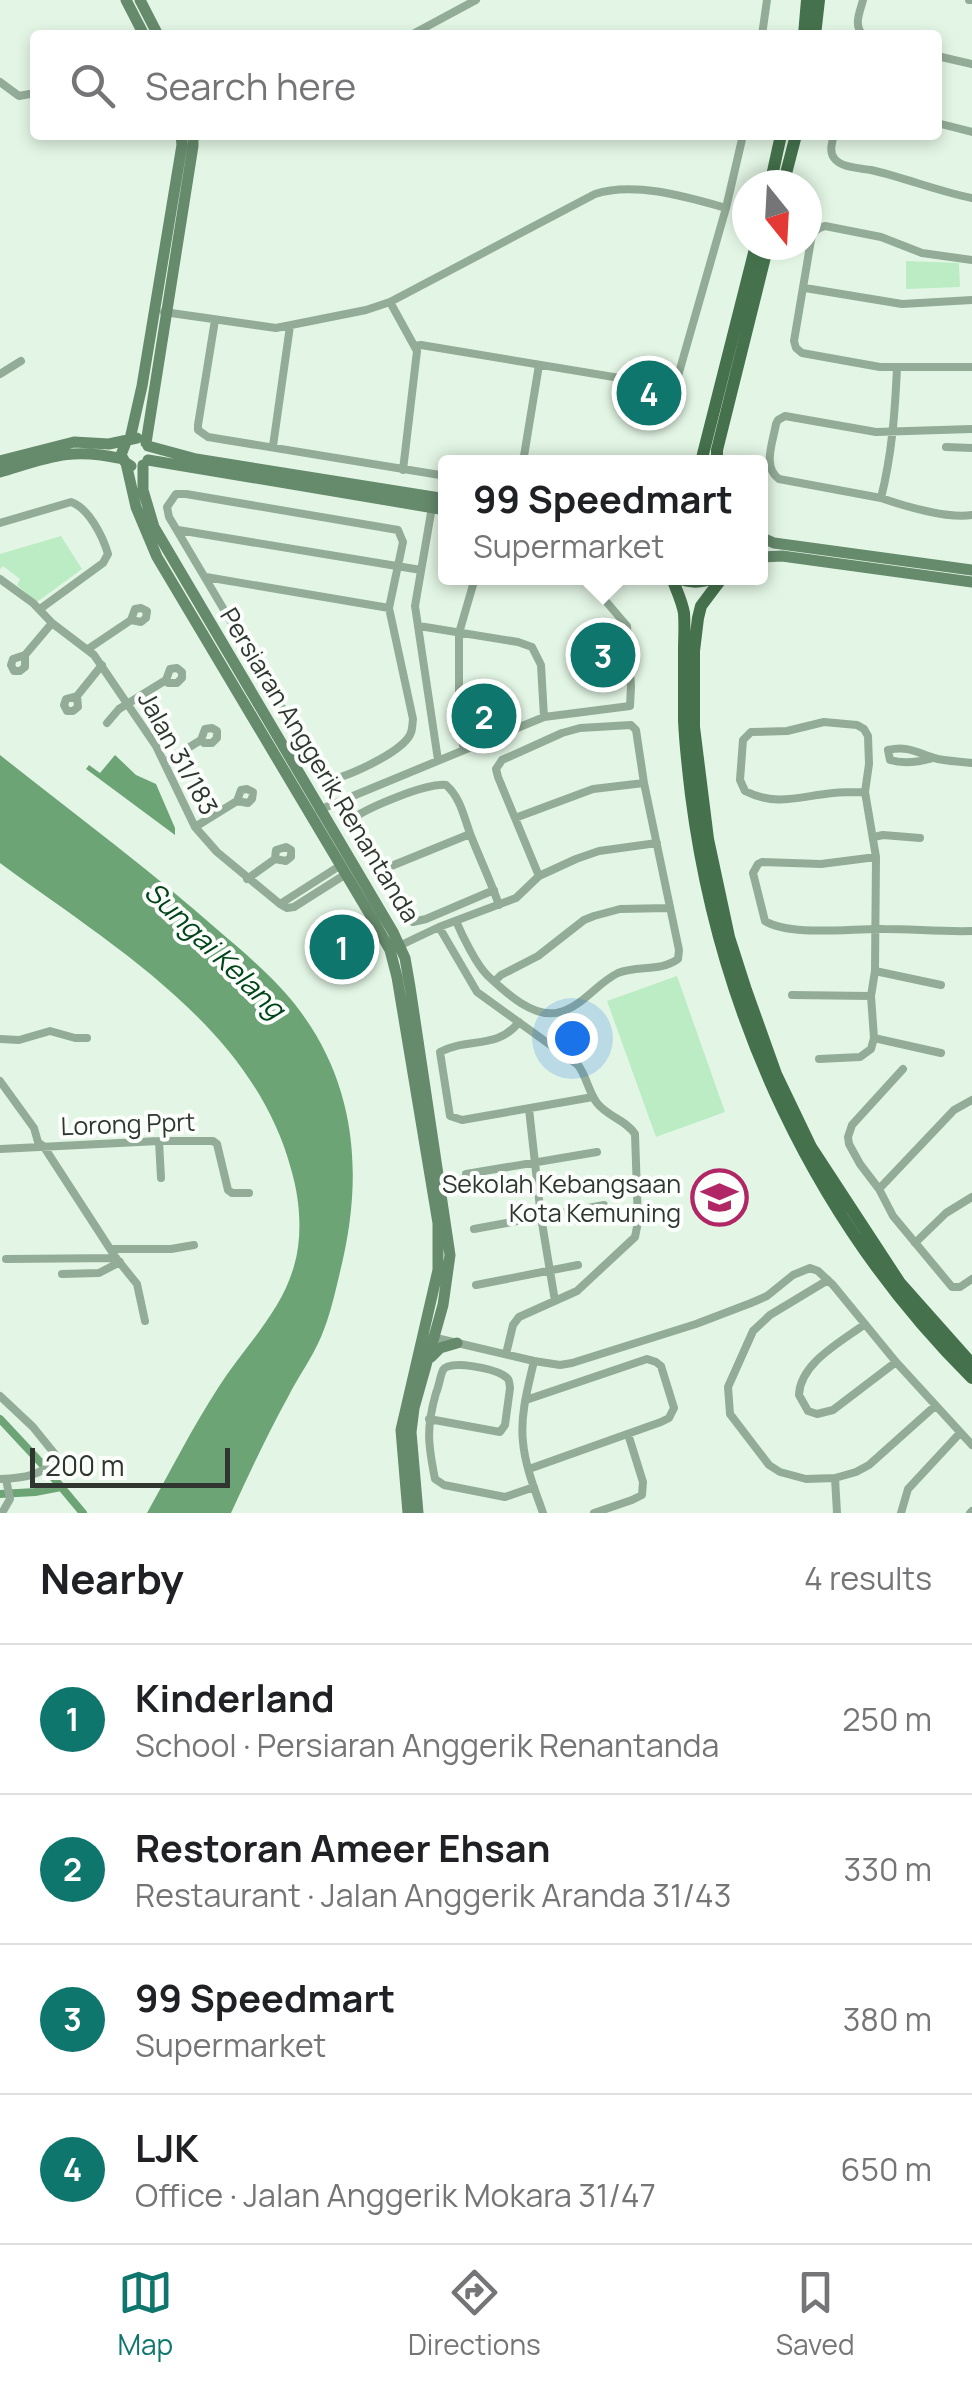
<!DOCTYPE html>
<meta charset="utf-8">
<style>
body{margin:0;font-family:Manrope,sans-serif;background:#f6f6f6;color:#202124}
.compass{position:absolute;left:732px;top:170px;width:90px;height:90px;border-radius:50%;background:#fff;box-shadow:0 5px 15px #0003;rotate:162deg}
.scale{position:absolute;left:30px;bottom:25px;width:200px;box-sizing:border-box;padding-left:10px;border:5px solid #2f3630;border-top:0;font-size:28px;line-height:35px;white-space:nowrap;color:#2f3630;-webkit-text-stroke:8px #fbfefb;paint-order:stroke}
.you{position:absolute;left:572px;top:1038px;width:35px;height:35px;margin:-25px;border:8px solid #fff;border-radius:50%;background:#1a73e8;box-shadow:0 0 0 15px #1a73e833}
.badge{display:grid;place-items:center;width:65px;height:65px;border-radius:50%;background:#0f766e;color:#fff;font-size:32px;font-weight:700}
.pin{position:absolute;translate:-50% -50%;border:5px solid #fff;box-shadow:0 2px 10px #0006}
.popup{position:absolute;left:438px;top:455px;width:330px;height:130px;box-sizing:border-box;display:grid;place-content:center;border-radius:10px;background:#fff;filter:drop-shadow(0 2px 8px #0005);font-size:32px;white-space:nowrap;color:#757577}
.popup b{font-size:38px;color:#202124}
.popup::after{content:'';position:absolute;left:50%;top:100%;margin-left:-20px;border:20px solid transparent;border-top-color:#fff}
.list{margin:0;padding:0;list-style:none}
h2{display:flex;justify-content:space-between;align-items:center;height:130px;margin:0;padding:0 40px;font-size:42px}
h2 small{font-size:32px;font-weight:400;color:#757577}
.list li{display:grid;grid-template-columns:65px 1fr auto;gap:30px;align-items:center;box-sizing:border-box;height:150px;padding:0 40px;border-top:2px solid #e0e0e0}
.list b{display:block;font-size:38px;white-space:nowrap}
.list p{margin:0;font-size:32px;white-space:nowrap;color:#757577}
.list em{font-size:32px;font-style:normal;color:#757577}
.icon{flex:none;width:55px;height:55px;fill:none;stroke:currentColor;stroke-width:2;stroke-linecap:round;stroke-linejoin:round}
.map{position:relative;flex:none;width:972px;height:1513px;overflow:hidden}
.search{position:absolute;background:#fff;box-shadow:0 5px 15px #0003;left:30px;right:30px;top:30px;height:110px;display:flex;align-items:center;gap:25px;box-sizing:border-box;padding:0 35px;border-radius:10px;color:#757577;font-size:38px}
.sheet{height:730px;background:#fff}
nav{display:flex;justify-content:space-around;align-items:center;box-sizing:border-box;height:140px;border-top:2px solid #e0e0e0;background:#fff;font-size:28px;color:#757577}
nav a{display:grid;justify-items:center;gap:5px}
nav .on{color:#0f766e}
.map>svg:first-child{display:block}
.green{fill:#bbecc3}
.water{fill:#6da476}
.lines{fill:none;stroke-linecap:round;stroke-linejoin:round}
.canal{stroke:#6da476;stroke-width:8}
.street{stroke:#93ac97;stroke-width:8}
.secondary{stroke:#668a6c;stroke-width:11}
.primary{stroke:#45724d;stroke-width:12}
.labels{text-anchor:middle;stroke-width:8;stroke-linejoin:round;paint-order:stroke}
.street-label{font-size:25px;fill:#2f3630;stroke:#fbfefb}
.poi-label{font-size:25px;fill:#2f3630;stroke:#fbfefb;text-anchor:end}
.water-label{font-size:28px;font-style:italic;fill:#004519;stroke:#fbfefb}
</style>
<div class="map">
<svg width="972" height="1513" viewBox="0 0 972 1513">
<rect width="100%" height="100%" fill="#e3f6e5"/>
<path class="green" d="M906 261 959 263 960 287 906 289Z
M61 536 82 569 37 602 17 585 20 579 3 566 0 569V554Z
M677 976 725 1112 656 1137 607 1001Z"/>
<path class="water" d="M0 755C73 813 149 869 219 931 246 954 279 982 300 1011 358 1089 363 1180 340 1272 335 1293 330 1316 321 1337 312 1358 298 1377 288 1397 267 1435 249 1474 231 1513H147C170 1472 192 1428 218 1388 243 1348 281 1313 294 1266 303 1236 300 1199 291 1169 253 1027 111 945 0 863Z
M115 755 136 775 156 784 175 828V835L86 769 89 765 100 773Z"/>
<g class="lines">
<path class="canal" d="M0 1419 42 1464 83 1513
M0 1494 35 1492 61 1487"/>
<path class="street" d="M863 0C860 12 853 25 863 35
M969 0H972
M411 35 476 0
M762 35 767 0
M937 56 972 64
M0 82 19 96 35 93
M937 123 972 132
M834 135C832 143 829 151 834 158 841 168 860 168 871 170 906 178 937 191 972 198
M972 260 922 253 881 237 825 226C817 228 813 232 811 240L794 341 796 348 802 353 880 367H972
M805 288 902 304 972 300
M390 302 417 351 403 470
M164 312 276 328 366 310 390 302 595 194C634 181 687 197 726 208
M215 320 198 425V430L208 437 446 476
M415 346 421 345 662 385 674 382 678 376 726 208 743 135
M0 374 21 361
M972 429 876 432 785 416 778 420 776 424C773 442 762 467 779 479L881 498C904 506 948 519 972 515
M273 446 290 326
M946 447 972 448
M523 462 539 365
M176 494H186L398 530 403 542 389 608 413 719C412 726 413 729 410 735 400 753 345 779 325 780L320 776 287 716 169 517 167 507Z
M881 498C892 454 895 412 897 368
M432 507 415 606 438 760
M0 523 71 502C89 508 103 537 108 554L103 563 40 609
M178 530 421 570
M206 577 389 608
M0 579 33 603 52 623 94 655 156 746 195 827 217 852 280 904
M419 626 518 642 532 647 541 665 544 717
M88 649 131 620 135 609 141 608 147 611 146 618 141 622 131 620
M25 655V667L20 671H14L11 665 13 659 25 655 52 623
M77 696 78 707 73 711H67L64 705 66 699 77 696 102 665
M107 723 119 709 166 680 170 669 177 668 182 672V678L177 683H168L166 680
M464 750 459 724V633L475 578
M933 758C919 762 903 764 890 760L888 750C910 745 918 754 938 759 949 761 961 762 972 763
M165 762 201 740 205 729 212 728 217 731V738L212 743H204L201 740
M319 810 544 717 630 706 631 687 627 626 586 578
M515 818 593 789 644 783
M195 827 237 801 241 790 247 789 253 792 252 799 248 803 237 801
M874 837 883 835 920 838
M876 857 821 864 762 862 758 864 753 873 765 921C791 937 853 928 884 929 913 929 942 932 972 931
M341 865 280 904 287 908 294 907 346 874
M379 871 470 834
M247 879 275 859 276 850 286 847 291 850V857L286 861 275 859
M494 890 426 919 413 922 401 915 379 871 354 834 351 828 352 819C369 807 426 783 446 785 461 798 464 818 471 836 480 859 491 882 499 905
M456 921C462 935 476 964 487 975 504 991 534 1020 560 1012 583 1006 597 983 618 973 638 965 660 972 678 959L679 950 644 783 636 730 631 725 580 728 562 733 502 760 496 769 498 777 539 876
M439 927 477 992 578 1065C587 1077 588 1091 597 1103 608 1117 626 1120 635 1134L638 1222 635 1237 577 1291 519 1317 513 1325 506 1354
M399 946 439 927 516 898 539 876 576 859 599 851 657 843
M875 971 941 985
M496 980 501 975 538 956 584 920 594 916 620 909 669 908
M792 995 871 996
M519 1022C497 1050 468 1037 440 1052L450 1116 462 1120 593 1097
M874 1038 941 1053
M0 1039 19 1040 50 1031 75 1038H87
M819 1059 860 1057 871 1049 874 1038 871 996 875 971 876 857 865 792 869 764 868 736 864 729 857 725 824 722 787 731 751 732 743 740 740 780 745 791C776 807 801 796 833 793 843 792 854 792 865 792
M903 1069 852 1125 848 1137 849 1144 860 1164 879 1189 893 1216 952 1287H960L972 1279
M0 1081 34 1128 38 1142 44 1147 116 1258 137 1284 145 1321
M529 1109 541 1217 555 1301
M159 1141 161 1178
M0 1149 159 1141H213L217 1144 228 1190 232 1193H249
M466 1174 597 1152
M879 1189 954 1110 972 1100
M474 1229 604 1205
M915 1243 946 1213 972 1197
M112 1249H171L194 1245
M6 1259 116 1258
M62 1274 99 1273 120 1262
M828 1280 770 1315 753 1331 728 1387 730 1414 769 1465 780 1472 806 1479 835 1478 856 1472 869 1465 935 1406
M476 1285 578 1265
M865 1324C841 1342 800 1363 799 1395L808 1411 817 1414 833 1410 896 1362
M432 1337 534 1361 560 1365 572 1363 696 1324 751 1303 767 1296 793 1275 810 1268 818 1271 833 1285 896 1362 972 1445
M534 1361C528 1387 520 1415 523 1442 525 1466 535 1490 543 1513
M0 1396 33 1427 58 1458C41 1476 24 1478 0 1479
M526 1400 647 1359 656 1362 661 1366 674 1408 669 1418 661 1422 529 1469
M429 1419 500 1432 505 1425 510 1388C509 1381 510 1379 503 1375 493 1369 450 1359 443 1370 440 1376 439 1387 436 1393 426 1428 428 1444 435 1479L444 1485 505 1497 534 1487
M835 1478 837 1513
M2 1513 10 1499 6 1479
M594 1513 632 1500 642 1495 643 1482 628 1434
M901 1513 908 1489 960 1433
M970 1513 972 1511"/>
<path class="secondary" d="M126 0 144 35
M140 0 158 35
M130 439 142 386 182 145 181 135
M126 442 121 455 125 462 131 466
M146 443 193 146V135
M148 446 196 459 446 499
M148 460 446 510
M0 461 74 442 109 444 137 438
M126 463 136 507 157 557 372 918 390 950 397 977 438 1223V1270L401 1430 408 1513
M143 465V490L154 527 393 932 405 958 410 987 450 1255 443 1305 414 1408 411 1432 418 1513
M0 472C50 457 70 447 123 459
M760 537 774 543 972 570
M760 557 782 556 972 582
M431 1357 440 1348 457 1343"/>
<path class="primary" d="M804 35 807 0
M815 35 819 0
M770 185 781 135
M783 185 796 135
M701 462 756 245
M717 462V450L768 245
M672 578C676 589 682 601 684 613 685 626 684 639 684 651 684 674 684 697 684 720 685 744 688 770 691 795 719 1014 815 1222 972 1378
M678 578C690 583 701 583 713 578
M722 578 701 606 698 618 694 651V727L708 839 729 937 746 990 776 1074 811 1147 900 1283 972 1364"/>
</g>
<defs>
<symbol id="school-ring" viewBox="-11 -11 22 22"><circle r="9.5" fill="#fbfefb" stroke="#b12664" stroke-width="1.5"/><path d="M0-5L7-2L0 1L-7-2ZM-4 1L0 2.5L4 1V4Q0 6-4 4Z" fill="#b12664"/></symbol>
</defs>
<g fill-rule="evenodd">
<use href="#school-ring" x="688" y="1166" width="63" height="63"/>
</g>
<g class="labels">
<g class="street-label">
<text transform="translate(178 753) rotate(61)" y="9">Jalan 31/183</text>
<text transform="translate(320 765) rotate(59)" y="9">Persiaran Anggerik Renantanda</text>
<text transform="translate(128 1124) rotate(-2)" y="9">Lorong Pprt</text>
</g>
<g class="poi-label">
<text x="681" y="1193">Sekolah Kebangsaan<tspan x="681" dy="29">Kota Kemuning</tspan></text>
</g>
<g class="water-label">
<text transform="translate(215 950) rotate(44)" y="10">Sungai Kelang</text>
</g>
</g>
</svg>
<svg class="compass" viewBox="-18 -18 36 36"><path d="M0-13l5 13h-10z" fill="#e53935"/><path d="M0 13l5-13h-10z" fill="#757577"/></svg>
<div class="scale">200 m</div>
<div class="you"></div>
<div class="pin badge" style="left:342px;top:947px">1</div>
<div class="pin badge" style="left:484px;top:716px">2</div>
<div class="pin badge" style="left:603px;top:655px">3</div>
<div class="popup"><b>99 Speedmart</b>Supermarket</div>
<div class="pin badge" style="left:649px;top:393px">4</div>
<div class="search"><svg class="icon" aria-label="search" viewBox="0 0 24 24"><circle cx="10" cy="10" r="6"/><path d="M15 15l6 6"/></svg>Search here</div>
</div>
<section class="sheet">
<h2>Nearby<small>4 results</small></h2>
<ul class="list">
<li><span class="badge">1</span><div><b>Kinderland</b><p>School · Persiaran Anggerik Renantanda</p></div><em>250 m</em></li>
<li><span class="badge">2</span><div><b>Restoran Ameer Ehsan</b><p>Restaurant · Jalan Anggerik Aranda 31/43</p></div><em>330 m</em></li>
<li><span class="badge">3</span><div><b>99 Speedmart</b><p>Supermarket</p></div><em>380 m</em></li>
<li><span class="badge">4</span><div><b>LJK</b><p>Office · Jalan Anggerik Mokara 31/47</p></div><em>650 m</em></li>
</ul>
</section>
<nav>
<a class="on"><svg class="icon" aria-label="map" viewBox="0 0 24 24"><path d="M3 6l6-2 6 2 6-2v14l-6 2-6-2-6 2zM9 4v14M15 6v14"/></svg>Map</a>
<a><svg class="icon" aria-label="directions" viewBox="0 0 24 24"><path d="M12 3l9 9-9 9-9-9zM9 14v-3h6M13 9l2 2-2 2"/></svg>Directions</a>
<a><svg class="icon" aria-label="saved" viewBox="0 0 24 24"><path d="M7 4h10v16l-5-4-5 4z"/></svg>Saved</a>
</nav>
